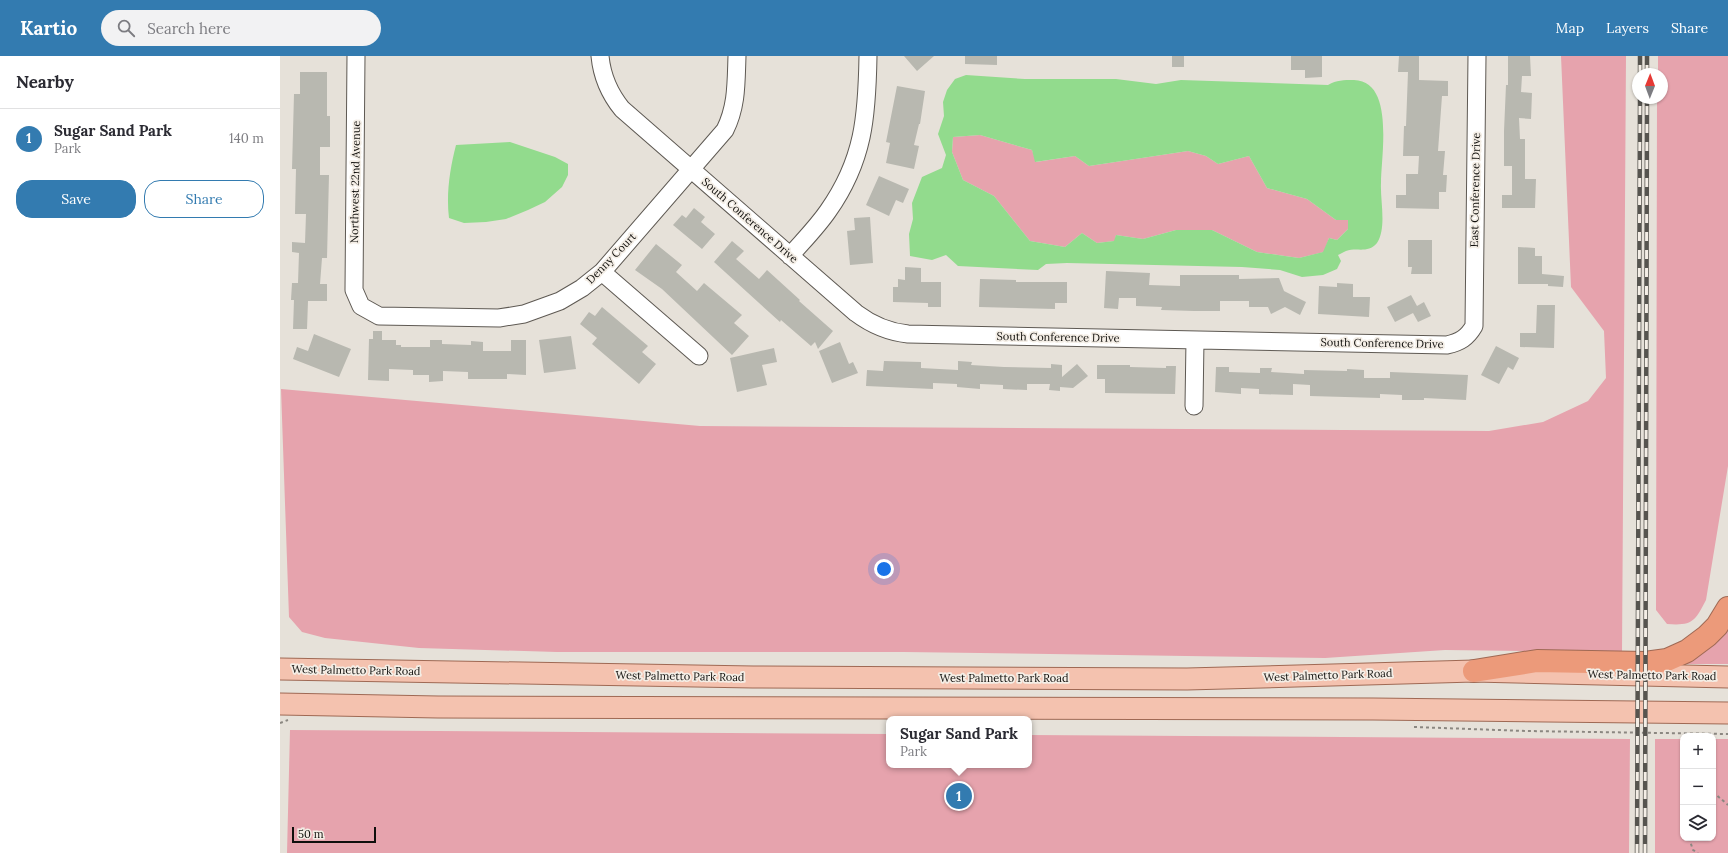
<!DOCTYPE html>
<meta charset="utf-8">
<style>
body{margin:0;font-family:Lora,serif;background:#f2f2f3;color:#2b2b33}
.controls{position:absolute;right:12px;bottom:12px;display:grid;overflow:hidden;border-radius:8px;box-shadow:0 1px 3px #0004}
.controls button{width:36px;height:36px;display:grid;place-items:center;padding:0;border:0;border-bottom:1px solid #e1e1e2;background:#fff;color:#2b2b33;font:20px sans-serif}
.compass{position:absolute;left:1352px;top:12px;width:36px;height:36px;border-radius:50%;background:#fff;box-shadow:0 1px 3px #0004;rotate:1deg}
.scale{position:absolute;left:12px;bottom:10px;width:84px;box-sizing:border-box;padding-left:4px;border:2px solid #100f0c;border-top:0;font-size:11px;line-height:14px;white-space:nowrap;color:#100f0c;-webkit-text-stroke:3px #f4eee6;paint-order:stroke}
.you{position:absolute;left:604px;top:513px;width:14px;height:14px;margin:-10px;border:3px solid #fff;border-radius:50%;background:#1a73e8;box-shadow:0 0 0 6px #1a73e833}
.badge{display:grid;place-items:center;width:26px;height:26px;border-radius:50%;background:#337bb0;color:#fff;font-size:13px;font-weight:700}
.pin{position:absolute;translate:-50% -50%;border:2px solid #fff;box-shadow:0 1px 4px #0006}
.popup{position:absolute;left:606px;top:660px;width:146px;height:52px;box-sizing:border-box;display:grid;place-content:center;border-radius:8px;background:#fff;filter:drop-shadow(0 1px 3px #0005);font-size:13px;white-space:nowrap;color:#7c7c81}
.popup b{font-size:15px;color:#2b2b33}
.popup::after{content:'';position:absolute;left:50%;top:100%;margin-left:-8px;border:8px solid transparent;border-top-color:#fff}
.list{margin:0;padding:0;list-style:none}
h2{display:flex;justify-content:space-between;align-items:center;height:52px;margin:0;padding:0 16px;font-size:17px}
h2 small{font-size:13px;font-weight:400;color:#7c7c81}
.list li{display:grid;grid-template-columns:26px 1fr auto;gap:12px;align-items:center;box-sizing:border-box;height:60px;padding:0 16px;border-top:1px solid #e1e1e2}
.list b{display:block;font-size:15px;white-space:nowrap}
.list p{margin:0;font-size:13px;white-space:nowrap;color:#7c7c81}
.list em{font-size:13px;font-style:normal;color:#7c7c81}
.actions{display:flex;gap:8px;padding:12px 16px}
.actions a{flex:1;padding:9px 0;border:1px solid #337bb0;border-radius:16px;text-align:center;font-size:14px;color:#337bb0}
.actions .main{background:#337bb0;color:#fff}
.icon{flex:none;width:22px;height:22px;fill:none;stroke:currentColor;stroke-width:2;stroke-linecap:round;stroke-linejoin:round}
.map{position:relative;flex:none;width:1448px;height:797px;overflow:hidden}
header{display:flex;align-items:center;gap:24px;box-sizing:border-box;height:56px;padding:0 20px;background:#337bb0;color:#fff}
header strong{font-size:19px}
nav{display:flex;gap:22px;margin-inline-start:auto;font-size:14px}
.search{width:280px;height:36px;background:#f2f2f3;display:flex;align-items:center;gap:10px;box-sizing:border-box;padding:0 14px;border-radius:22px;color:#7c7c81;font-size:15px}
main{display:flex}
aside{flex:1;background:#fff}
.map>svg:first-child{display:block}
.green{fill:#e6a3ad}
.water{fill:#92db8d;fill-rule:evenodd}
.building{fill:#b8b8b0}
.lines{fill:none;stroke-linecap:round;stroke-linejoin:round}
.minor-casing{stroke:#5e5953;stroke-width:19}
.major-casing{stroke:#9f6954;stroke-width:23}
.highway-casing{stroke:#9f6954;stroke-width:24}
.path{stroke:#8b8781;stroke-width:2;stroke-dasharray:3 3;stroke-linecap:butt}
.minor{stroke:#fff;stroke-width:17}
.major{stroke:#f4c2af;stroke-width:21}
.highway{stroke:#ec9a7a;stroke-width:22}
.rail-casing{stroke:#56544f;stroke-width:4.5}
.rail{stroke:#f4eee6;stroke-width:3;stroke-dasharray:9;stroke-linecap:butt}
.labels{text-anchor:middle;stroke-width:3.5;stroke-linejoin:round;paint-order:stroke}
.street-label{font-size:11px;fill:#100f0c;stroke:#f4eee6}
</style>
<header>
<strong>Kartio</strong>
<div class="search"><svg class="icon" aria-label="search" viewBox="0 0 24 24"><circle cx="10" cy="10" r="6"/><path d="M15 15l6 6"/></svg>Search here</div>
<nav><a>Map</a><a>Layers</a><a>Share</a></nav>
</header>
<main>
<aside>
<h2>Nearby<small></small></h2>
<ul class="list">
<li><span class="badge">1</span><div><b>Sugar Sand Park</b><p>Park</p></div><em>140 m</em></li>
</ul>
<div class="actions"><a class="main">Save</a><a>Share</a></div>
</aside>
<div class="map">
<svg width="1448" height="797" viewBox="0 0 1448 797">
<rect width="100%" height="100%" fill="#e6e1d9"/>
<path class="green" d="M1281 0H1346L1342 596 1165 594 1045 602 624 596H277L139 592 45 582 22 576 9 561 1 333 420 370 1209 375 1263 366 1308 345 1326 322 1324 275 1291 231Z
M1378 0H1448V410L1426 544C1415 565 1413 570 1387 568L1376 554 1377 42H1382V18H1378Z
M700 79 752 94 756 106 795 100 809 110 908 95 926 100 938 108 969 100 987 132 1027 143 1056 164 1069 163 1068 173 1057 184 1049 182 1044 196 1019 202 977 196 932 174H896L863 183 836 179 835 185 817 187 802 177 785 191 750 185 714 140 683 124 672 96 673 81Z
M1448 572V608H1400Z
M10 674 609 678V709H749V679L1350 683 1349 797H7Z
M1375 683H1403V782H1433V683H1448V797H1375Z"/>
<path class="water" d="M686 19 745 23H836L876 28 901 24 1048 29C1057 24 1063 24 1074 24 1115 25 1101 100 1101 127 1100 144 1107 172 1097 187 1088 198 1077 191 1066 195 1063 196 1061 198 1058 199L1061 205 1057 213 1043 219 1022 221 1000 214 962 211 787 207 766 208 758 214 678 210 666 199 652 204 630 200 629 178 633 163 632 147 642 121 662 112 666 99 658 78 664 60 663 46 667 34 675 23ZM700 79 752 94 755 106 795 100 809 110 908 95 926 100 938 108 969 100 987 132 1027 143 1056 164H1068V173L1057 184 1049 182 1043 196 1019 202 977 196 932 174H896L863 183 836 179 834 185 817 187 802 177 785 191 750 185 714 140 683 124 672 96 673 81Z
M230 86 275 101 288 108V119L282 131 265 146 248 154 226 163 206 166 184 167 169 162C166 138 170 112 176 89Z"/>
<path class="building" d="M624 0H654L637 15Z
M685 0H717V9L685 8Z
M892 0H904V11H892Z
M1011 0H1042V21L1025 22V14H1011Z
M1119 0H1139V24L1168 25V40H1162L1158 95H1165L1163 119H1167L1166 136H1159V153L1116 152V139H1126V118H1138L1139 100H1123L1124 70H1126L1128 16H1118Z
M1228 0H1250L1251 20H1242L1241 36 1252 37 1251 63 1239 62 1240 83H1245V123H1256L1255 152H1222V139H1232V110H1224V75L1226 29H1228Z
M20 16H47V60H50V91H40V119H49L47 202H42L40 228H47V245H28L27 273H13L14 244H11L12 227H18L19 197 12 196V186L25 187 26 158H15L16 113H12L14 38H20Z
M617 30 645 35 640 68H639L634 89 639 90 634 113 606 107 610 87 606 86Z
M599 120 629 133 623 147 616 144 609 160 586 149Z
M414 152 425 161 421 166 435 178 422 193 393 169 402 159 406 162Z
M590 161 593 207 570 209 567 175 575 174 574 162Z
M1128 184H1152V218H1131L1132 211H1128Z
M452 185 464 195 456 203 479 223 487 214 520 244 519 245 553 275 538 293 535 286 531 290 501 264 500 266 434 206Z
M376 188 402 209 396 216 417 235 424 227 462 259 454 267 469 280 452 299 382 233 355 214Z
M1238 191 1255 192V200H1262V218L1284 220 1283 231 1268 230V228H1238Z
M625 211 641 212V226H661V251H648V247L613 246V231H618V223L625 224Z
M826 215 870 217 869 229 900 230V219H959V223L999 222 1004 235 1026 246 1020 259 1005 251 991 258 988 251H969V245H940V255H914L881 254 882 251 856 250V242H839L838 253 824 252Z
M700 223 736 224V226H787V247H775V253L699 251Z
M1057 227 1073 228V241H1090L1089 261 1038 258 1039 230 1057 231Z
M1131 239 1137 250 1144 246 1151 260 1138 266 1133 257 1115 266 1107 251Z
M1257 249H1275L1274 292 1240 291V277H1256Z
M322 251 368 290 362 296 376 308 359 328 312 288 317 282 300 268 309 256 315 260Z
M93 275H102V284H116V289H121V291H150V284H162V288L191 289V285L203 286V295H231V284H246V319L227 318V323H188V316L163 315V325L149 326V319H133V314L109 313V325L88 324 89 283H93Z
M34 278 71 293 59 321 13 303 17 291 28 295Z
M291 280 296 313 264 317 259 284Z
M560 286 569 308 573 306 578 317 552 327 539 295Z
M1216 290 1239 302 1233 314 1228 311 1219 328 1201 319Z
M494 292 497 306 482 309 487 329 457 336 450 302Z
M604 305 641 306V312L678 314V305L692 306 691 309 724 311 771 312V308L782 309V321L797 308 808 320 793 332 780 331V335L769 334 770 328H747V334L723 333V329L700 328V333L677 331V328L653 327V333L586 330 587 314 603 315Z
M817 309H850V311L886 312V310H896L895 338 825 337V323H817Z
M936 311H949V316L980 317V312H992L991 316 1024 318V314L1067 315V313L1084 314V322H1110V316L1188 319 1186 344 1144 342V344H1122V339L1100 338V342L1030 340V329L1013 328V339L979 338V333L961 332V338L935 336Z"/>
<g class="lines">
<defs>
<path id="minor" d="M76 0 74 234 81 250 99 260 219 262 244 258 280 245 302 232 322 216 445 74C457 50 456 27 457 0
M320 0C322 21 329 37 342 53L576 257C592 269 608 276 628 278L1167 289C1180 286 1187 282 1194 270L1197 0
M510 200C523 185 537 171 548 155 584 104 587 60 588 0
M322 216 419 300
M914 350 915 284"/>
<path id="major" d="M0 613 473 621 907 623 1194 615 1448 621
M0 648 158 651 1093 653 1448 657"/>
<path id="highway" d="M1194 615 1257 605 1365 607 1387 604 1407 595 1427 580 1437 570 1448 552"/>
</defs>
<use href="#minor" class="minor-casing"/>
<use href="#major" class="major-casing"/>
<use href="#highway" class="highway-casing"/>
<path class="path" d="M0 667 8 664
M1134 671 1246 675 1448 678
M1403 736 1401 750 1403 758
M1433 736 1448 749
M1409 782 1413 794 1418 797"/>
<use href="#minor" class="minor"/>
<use href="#major" class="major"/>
<use href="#highway" class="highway"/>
<defs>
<path id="rail" d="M1360 18V0
M1367 18V0
M1357 797 1360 42
M1365 797 1367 42"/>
</defs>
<use href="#rail" class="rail-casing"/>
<use href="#rail" class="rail"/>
</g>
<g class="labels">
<g class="street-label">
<text transform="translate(75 126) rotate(-89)" y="4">Northwest 22nd Avenue</text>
<text transform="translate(1195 134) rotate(-89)" y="4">East Conference Drive</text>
<text transform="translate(470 164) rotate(41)" y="4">South Conference Drive</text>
<text transform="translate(331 202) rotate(-46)" y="4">Denny Court</text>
<text transform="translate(778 281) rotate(1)" y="4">South Conference Drive</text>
<text transform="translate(1102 287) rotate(1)" y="4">South Conference Drive</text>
<text transform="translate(76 614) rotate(1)" y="4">West Palmetto Park Road</text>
<text transform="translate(1048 619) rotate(-2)" y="4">West Palmetto Park Road</text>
<text transform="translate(1372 619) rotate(1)" y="4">West Palmetto Park Road</text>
<text transform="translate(400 620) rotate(1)" y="4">West Palmetto Park Road</text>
<text x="724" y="626">West Palmetto Park Road</text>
</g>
</g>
</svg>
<div class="controls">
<button>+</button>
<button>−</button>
<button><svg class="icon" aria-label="layers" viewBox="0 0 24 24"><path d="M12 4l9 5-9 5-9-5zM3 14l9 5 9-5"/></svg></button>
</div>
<svg class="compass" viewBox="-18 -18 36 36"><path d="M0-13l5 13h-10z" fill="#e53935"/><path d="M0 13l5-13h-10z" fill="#7c7c81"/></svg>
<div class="scale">50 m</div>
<div class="you"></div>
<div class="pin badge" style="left:679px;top:740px">1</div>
<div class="popup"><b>Sugar Sand Park</b>Park</div>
</div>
</main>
